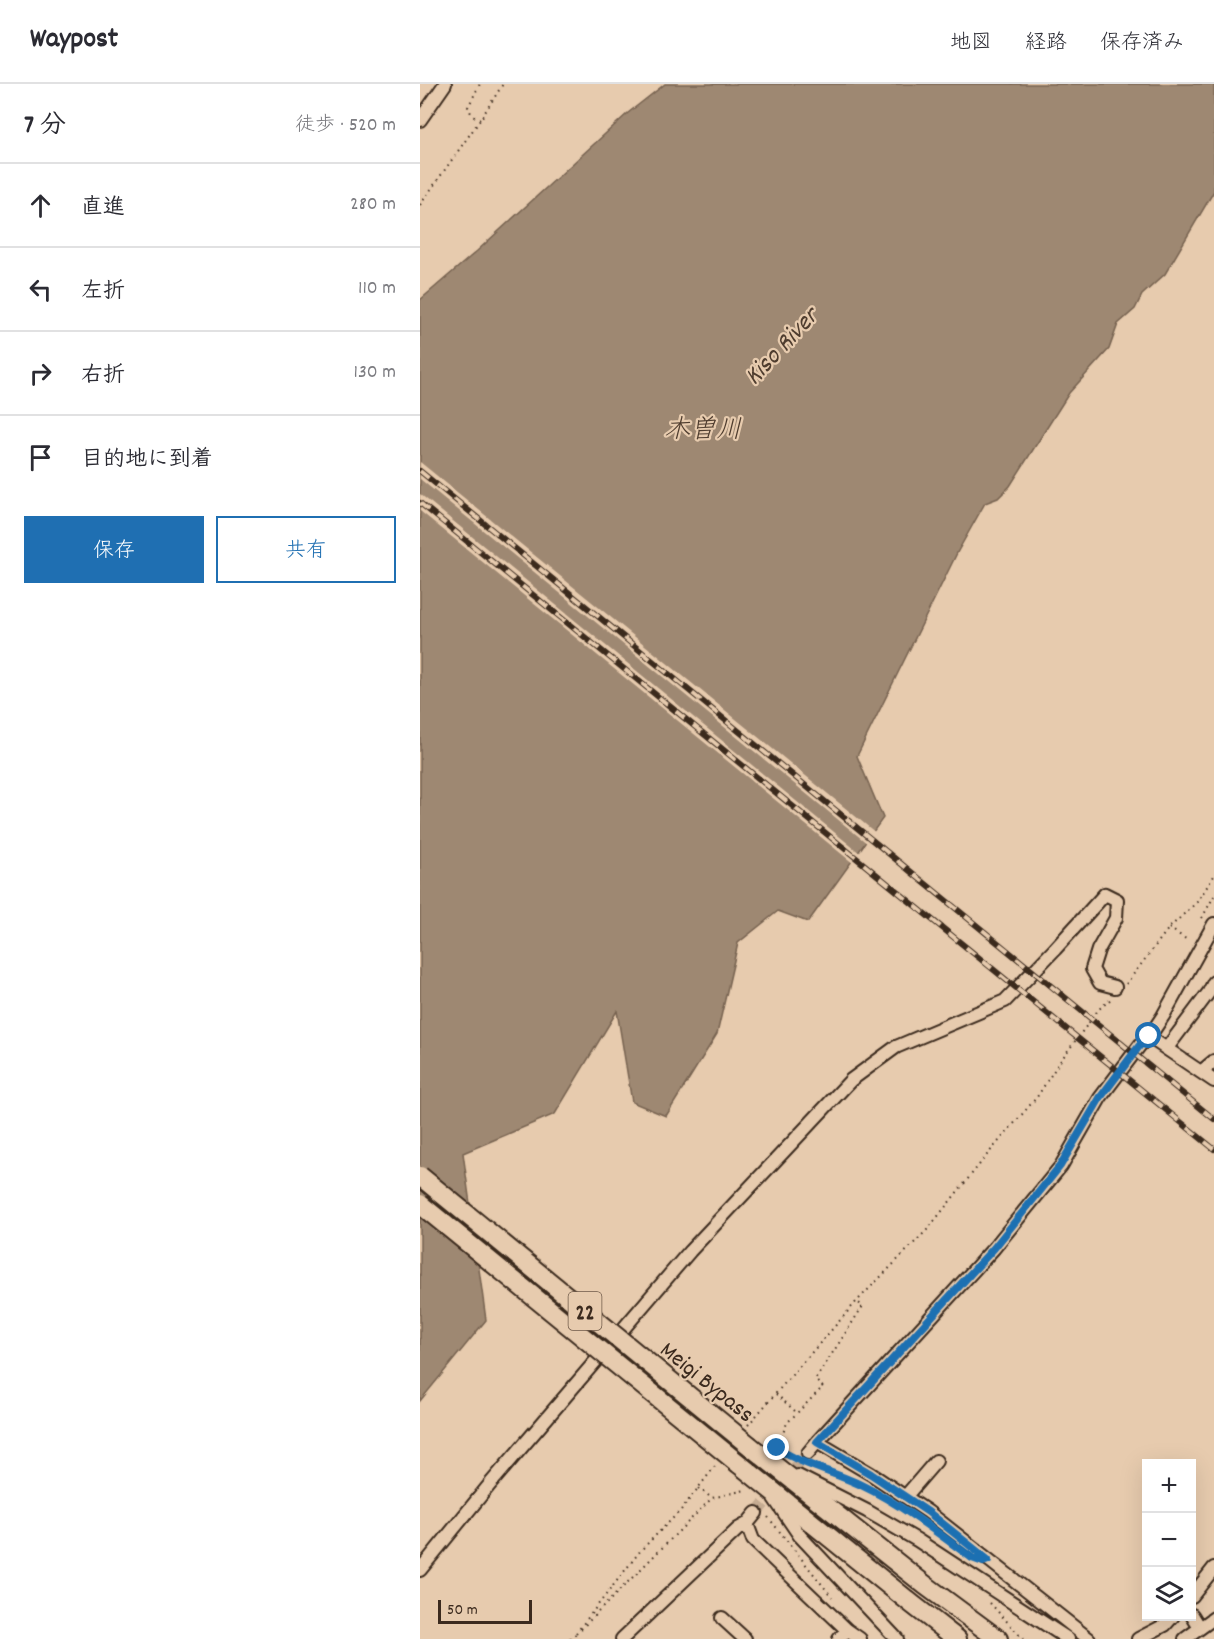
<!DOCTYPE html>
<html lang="ja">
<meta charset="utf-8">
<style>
body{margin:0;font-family:Dekko,"Klee One",sans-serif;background:#f7f7f7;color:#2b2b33}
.controls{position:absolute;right:18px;bottom:18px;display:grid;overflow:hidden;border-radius:0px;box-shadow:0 6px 24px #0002}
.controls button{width:54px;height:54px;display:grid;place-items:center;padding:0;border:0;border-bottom:2px solid #e1e1e2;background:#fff;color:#2b2b33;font:30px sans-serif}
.scale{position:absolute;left:18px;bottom:15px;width:94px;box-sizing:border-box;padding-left:6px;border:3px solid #3b2a1e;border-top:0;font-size:16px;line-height:21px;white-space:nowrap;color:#3b2a1e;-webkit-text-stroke:4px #e7cbae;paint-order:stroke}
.stop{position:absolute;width:18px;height:18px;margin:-14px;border:4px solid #1f6fb2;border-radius:50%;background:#fff}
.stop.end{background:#1f6fb2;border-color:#fff;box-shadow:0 2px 6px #0008}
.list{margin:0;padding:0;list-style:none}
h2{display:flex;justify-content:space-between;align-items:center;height:78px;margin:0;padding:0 24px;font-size:26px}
h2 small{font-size:20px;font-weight:400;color:#7c7c81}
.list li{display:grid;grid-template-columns:39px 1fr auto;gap:18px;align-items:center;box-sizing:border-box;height:84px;padding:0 24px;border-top:2px solid #e1e1e2}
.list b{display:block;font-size:22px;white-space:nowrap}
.list em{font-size:20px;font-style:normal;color:#7c7c81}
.actions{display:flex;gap:12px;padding:18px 24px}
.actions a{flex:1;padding:14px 0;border:2px solid #1f6fb2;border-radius:0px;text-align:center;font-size:21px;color:#1f6fb2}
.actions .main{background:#1f6fb2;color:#fff}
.icon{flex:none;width:33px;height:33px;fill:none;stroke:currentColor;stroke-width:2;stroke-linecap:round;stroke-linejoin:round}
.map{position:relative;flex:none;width:794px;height:1555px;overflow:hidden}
header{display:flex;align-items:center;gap:36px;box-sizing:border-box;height:84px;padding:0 30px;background:#fff;border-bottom:2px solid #e1e1e2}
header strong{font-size:28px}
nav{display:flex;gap:33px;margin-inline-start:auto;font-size:21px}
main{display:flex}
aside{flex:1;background:#fff}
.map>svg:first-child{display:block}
.water{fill:#9e8872;stroke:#766250;stroke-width:1.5}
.pier{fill:#e7cbae}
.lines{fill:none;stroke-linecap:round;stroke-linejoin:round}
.minor-tunnel{stroke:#c5ab91;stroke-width:12;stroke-dasharray:12 6;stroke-linecap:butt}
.minor-casing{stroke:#3b2a1e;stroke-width:16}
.highway-casing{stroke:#3b2a1e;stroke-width:22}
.path{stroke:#3b2a1e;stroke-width:2;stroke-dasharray:1.5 4.5;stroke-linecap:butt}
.minor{stroke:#e7cbae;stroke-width:12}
.highway{stroke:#e7cbae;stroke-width:18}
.rail-casing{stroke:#3b2a1e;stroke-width:6}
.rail{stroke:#e7cbae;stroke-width:4;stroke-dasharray:11;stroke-linecap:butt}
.highway-bridge-casing{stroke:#3b2a1e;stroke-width:22;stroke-linecap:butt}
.highway-bridge{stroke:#e7cbae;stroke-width:18}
.route{stroke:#1f6fb2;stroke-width:8}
.labels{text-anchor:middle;stroke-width:4.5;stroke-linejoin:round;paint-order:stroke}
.shield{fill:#e7cbae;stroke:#6f5a49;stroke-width:1.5}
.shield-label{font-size:22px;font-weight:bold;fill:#3b2a1e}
.street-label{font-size:24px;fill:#3b2a1e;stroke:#e7cbae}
.water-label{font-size:26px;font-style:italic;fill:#4f3d2f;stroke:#e7cbae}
</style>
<header>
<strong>Waypost</strong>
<nav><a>地図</a><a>経路</a><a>保存済み</a></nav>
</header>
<main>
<aside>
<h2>7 分<small>徒歩 · 520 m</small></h2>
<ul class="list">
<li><svg class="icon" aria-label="ahead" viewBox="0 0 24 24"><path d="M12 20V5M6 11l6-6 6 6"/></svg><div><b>直進</b></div><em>280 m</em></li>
<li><svg class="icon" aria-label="left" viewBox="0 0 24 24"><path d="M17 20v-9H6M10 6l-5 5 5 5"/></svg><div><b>左折</b></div><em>110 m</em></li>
<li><svg class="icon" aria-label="right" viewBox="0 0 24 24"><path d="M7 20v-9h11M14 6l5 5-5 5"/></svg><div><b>右折</b></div><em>130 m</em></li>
<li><svg class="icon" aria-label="arrive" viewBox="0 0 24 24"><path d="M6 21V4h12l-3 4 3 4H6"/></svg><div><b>目的地に到着</b></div></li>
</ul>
<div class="actions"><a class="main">保存</a><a>共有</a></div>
</aside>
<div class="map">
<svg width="794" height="1555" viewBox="0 0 794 1555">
<rect width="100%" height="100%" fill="#e7cbae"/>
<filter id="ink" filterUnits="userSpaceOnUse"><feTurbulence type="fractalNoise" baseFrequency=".0167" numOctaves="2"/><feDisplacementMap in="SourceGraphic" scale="12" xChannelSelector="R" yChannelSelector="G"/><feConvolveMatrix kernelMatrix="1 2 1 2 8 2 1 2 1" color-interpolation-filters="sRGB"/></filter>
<g filter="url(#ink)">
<path class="water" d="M245 0H794V107L745 190 722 211 715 225 698 240 689 265 649 309 590 402 578 414 565 419 538 467 437 672 463 734 388 838 358 827 318 859 297 950 246 1032 212 1018 197 927 135 1030 43 1069 66 1236 0 1317V216L57 167 208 29Z"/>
<path class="pier" d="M0 378 456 749 448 760 0 395Z
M0 410 441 770 434 780 0 427Z"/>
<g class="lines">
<path class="minor-tunnel" d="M336 1429 388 1369"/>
<defs>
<path id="minor" d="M0 36 25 0
M729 953 794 997
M747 964 789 908 794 898
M782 987 794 977
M397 1358 451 1390 508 1428 669 1555
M388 1369 397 1358 574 1164 641 1082 680 1014 720 961 729 953 743 932 794 840
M378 1392 447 1427 497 1456 648 1555
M485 1413 516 1377
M354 1414 380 1452 477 1555
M327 1440 333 1456 427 1546 440 1555
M0 1486 71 1399 270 1167 431 996 476 963 585 917 635 865 685 810 697 816 696 834 678 866 672 885 680 899 695 903
M772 1512 794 1484
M772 1531 780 1544
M302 1534 325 1555
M202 1555 318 1445 327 1440 336 1429
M419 1555 427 1546
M718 1555 745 1541 753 1532
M765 1555 794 1534"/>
<path id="highway" d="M330 1362 505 1501 578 1555
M319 1380 492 1520 537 1555"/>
</defs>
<use href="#minor" class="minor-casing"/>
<use href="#highway" class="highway-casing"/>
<path class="path" d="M60 36 52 31 48 23 60 0
M0 121 60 36 83 0
M782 834 794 812
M749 844 769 857
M706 900 749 844 777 818 794 792
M356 1310 376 1328
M328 1341 437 1217 507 1146 567 1071 617 1013 638 980 679 925 691 915
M357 1364 367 1339 403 1303 395 1296 443 1222 437 1218
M364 1368 378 1375
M392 1380 450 1405
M278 1404 292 1414
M348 1433 412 1513
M570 1519 603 1555
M161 1545 292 1414 325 1406
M156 1549 221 1466 261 1426 296 1381
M150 1555 157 1549"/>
<use href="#minor" class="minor"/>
<use href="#highway" class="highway"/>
<defs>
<path id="rail" d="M0 387 794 1035
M0 419 794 1065"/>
</defs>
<use href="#rail" class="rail-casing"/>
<use href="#rail" class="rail"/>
<defs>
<path id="highway-bridge" d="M0 1092 330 1362
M0 1120 319 1380"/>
</defs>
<use href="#highway-bridge" class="highway-bridge-casing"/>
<use href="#highway-bridge" class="highway-bridge"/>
</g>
</g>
<g class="lines" filter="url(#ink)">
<path class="route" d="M357 1364C382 1381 414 1388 441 1401 481 1420 517 1448 552 1474L563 1478 568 1476 508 1428 451 1390 397 1358 574 1164 640 1082 680 1014 720 961 729 952"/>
</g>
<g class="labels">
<rect class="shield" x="148.5" y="1208" width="33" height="38" rx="4.5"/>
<g class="shield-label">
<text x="165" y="1235">22</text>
</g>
<g class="street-label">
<text transform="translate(288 1297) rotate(39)" y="8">Meigi Bypass</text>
</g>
<g class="water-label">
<text transform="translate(360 261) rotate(-47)" y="9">Kiso River</text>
<text x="283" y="353">木曽川</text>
</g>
</g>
</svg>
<div class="controls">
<button>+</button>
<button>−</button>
<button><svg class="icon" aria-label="layers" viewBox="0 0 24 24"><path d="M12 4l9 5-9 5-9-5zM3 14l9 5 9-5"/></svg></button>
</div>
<div class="scale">50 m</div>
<div class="stop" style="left:729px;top:952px"></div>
<div class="stop end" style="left:357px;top:1364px"></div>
</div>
</main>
